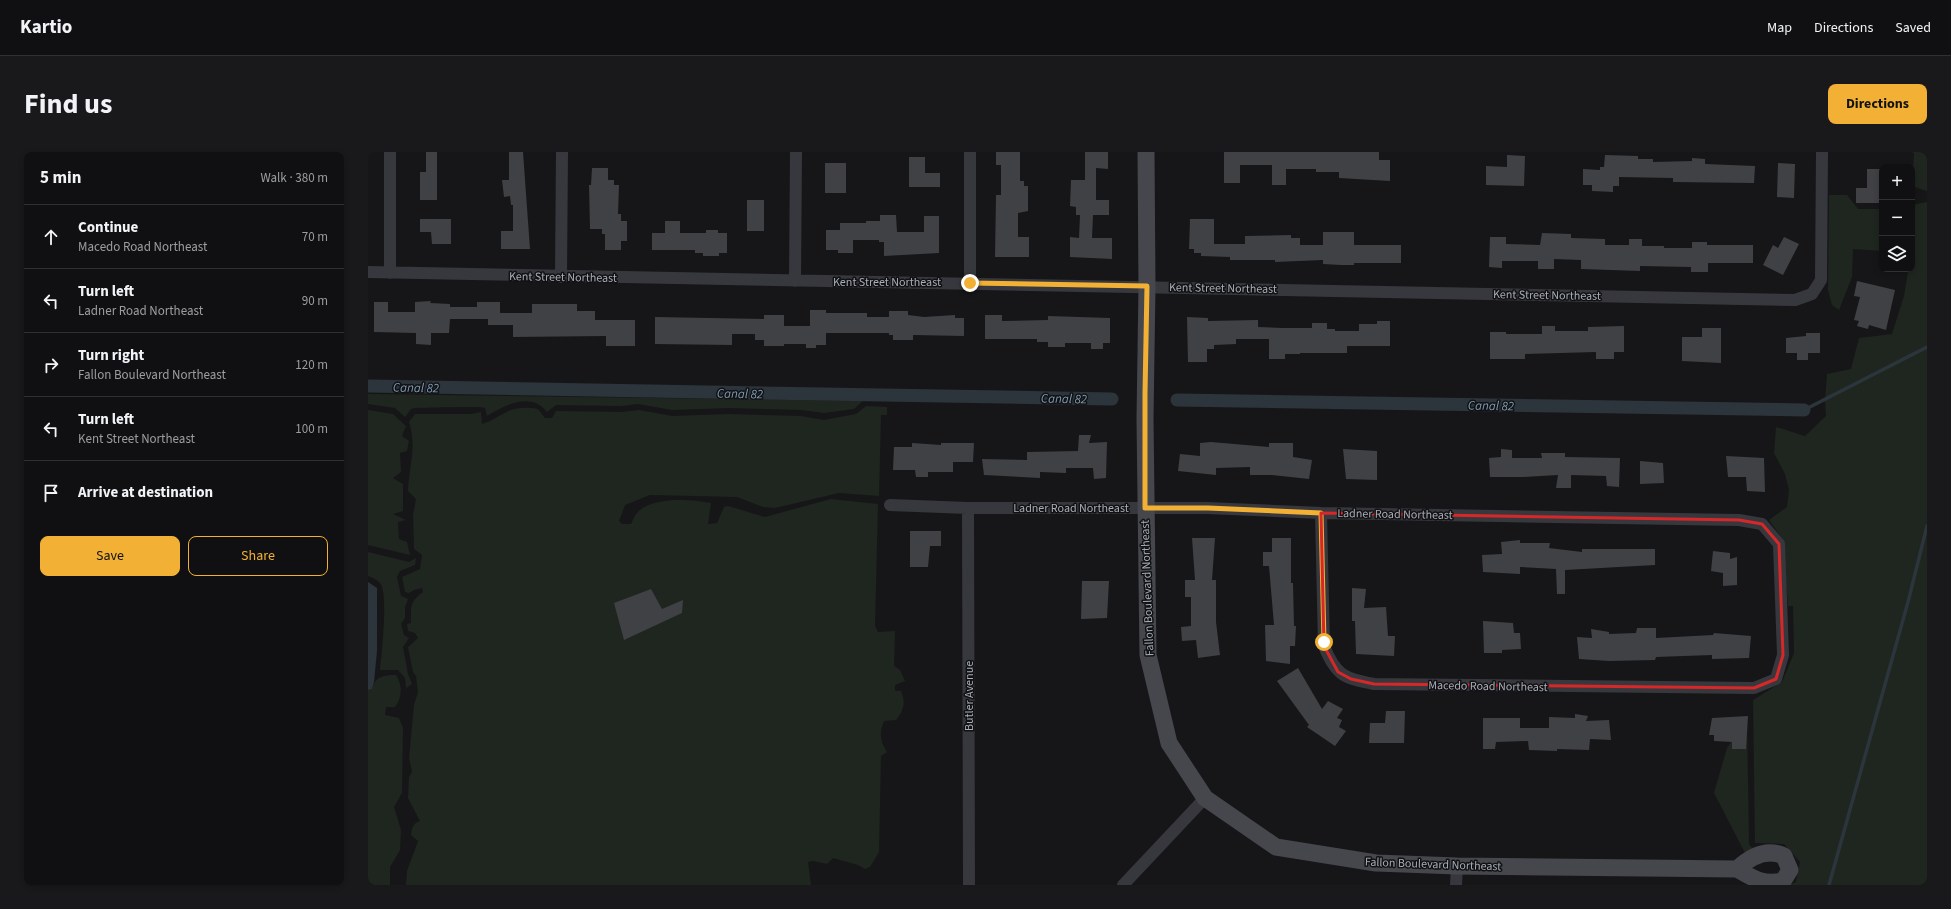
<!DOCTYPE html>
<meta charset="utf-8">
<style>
body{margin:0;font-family:"Source Sans 3",sans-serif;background:#19191b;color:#f1f3f6}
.controls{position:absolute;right:12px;top:12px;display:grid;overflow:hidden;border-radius:8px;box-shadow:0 2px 6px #0003}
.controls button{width:36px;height:36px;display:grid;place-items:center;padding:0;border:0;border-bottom:1px solid #303032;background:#101012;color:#f1f3f6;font:20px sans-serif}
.stop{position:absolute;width:12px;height:12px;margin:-9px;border:3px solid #f2b134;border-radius:50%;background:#fff}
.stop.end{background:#f2b134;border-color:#fff;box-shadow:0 1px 4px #0008}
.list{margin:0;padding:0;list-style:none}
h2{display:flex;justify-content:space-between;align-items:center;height:52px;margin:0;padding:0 16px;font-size:17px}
h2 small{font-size:13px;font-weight:400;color:#9c9d9f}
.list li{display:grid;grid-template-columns:26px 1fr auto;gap:12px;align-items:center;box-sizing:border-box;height:64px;padding:0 16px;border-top:1px solid #303032}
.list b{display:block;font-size:15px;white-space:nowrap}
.list p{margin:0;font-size:13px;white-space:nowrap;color:#9c9d9f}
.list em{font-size:13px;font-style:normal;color:#9c9d9f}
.actions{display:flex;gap:8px;padding:12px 16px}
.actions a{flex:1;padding:9px 0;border:1px solid #f2b134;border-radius:8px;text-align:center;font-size:14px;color:#f2b134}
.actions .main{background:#f2b134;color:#111}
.icon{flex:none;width:22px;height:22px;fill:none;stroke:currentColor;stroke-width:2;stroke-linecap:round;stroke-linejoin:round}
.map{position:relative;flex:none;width:1559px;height:733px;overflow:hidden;border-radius:8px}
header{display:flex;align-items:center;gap:24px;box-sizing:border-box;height:56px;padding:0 20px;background:#101012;border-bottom:1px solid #303032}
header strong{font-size:19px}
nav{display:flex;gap:22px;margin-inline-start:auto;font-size:14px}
.intro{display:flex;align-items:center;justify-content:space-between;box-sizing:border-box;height:96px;padding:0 24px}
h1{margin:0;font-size:28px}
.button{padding:10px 18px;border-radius:8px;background:#f2b134;color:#111;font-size:14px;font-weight:700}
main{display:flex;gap:24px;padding:0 24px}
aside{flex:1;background:#101012;border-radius:8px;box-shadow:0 2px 6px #0003}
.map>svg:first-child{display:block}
.green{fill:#1e261f}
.water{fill:#2c353c}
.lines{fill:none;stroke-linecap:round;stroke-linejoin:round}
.stream{stroke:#2c353c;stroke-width:3.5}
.canal{stroke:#2c353c;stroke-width:13}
.building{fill:#404145}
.street{stroke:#37383d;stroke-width:12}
.secondary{stroke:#45474d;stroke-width:17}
.route{stroke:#f2b134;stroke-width:5}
.marked{fill:none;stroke:#d62828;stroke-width:3;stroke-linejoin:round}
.labels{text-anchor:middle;stroke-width:3;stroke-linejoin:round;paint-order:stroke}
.street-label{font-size:12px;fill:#a8adb8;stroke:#111113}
.water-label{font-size:13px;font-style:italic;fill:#7f9bb3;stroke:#111113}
</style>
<header>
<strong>Kartio</strong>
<nav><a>Map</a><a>Directions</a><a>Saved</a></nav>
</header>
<div class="intro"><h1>Find us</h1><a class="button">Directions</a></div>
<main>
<aside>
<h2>5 min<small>Walk · 380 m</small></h2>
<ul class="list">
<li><svg class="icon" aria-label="ahead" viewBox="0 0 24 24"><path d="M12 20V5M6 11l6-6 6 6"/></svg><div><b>Continue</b><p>Macedo Road Northeast</p></div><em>70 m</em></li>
<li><svg class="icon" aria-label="left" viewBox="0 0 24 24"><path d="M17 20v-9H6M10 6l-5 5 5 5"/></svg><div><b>Turn left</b><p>Ladner Road Northeast</p></div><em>90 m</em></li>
<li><svg class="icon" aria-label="right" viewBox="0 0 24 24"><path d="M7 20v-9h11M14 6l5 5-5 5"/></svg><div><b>Turn right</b><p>Fallon Boulevard Northeast</p></div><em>120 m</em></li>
<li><svg class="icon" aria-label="left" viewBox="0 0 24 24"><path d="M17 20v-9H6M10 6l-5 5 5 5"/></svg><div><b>Turn left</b><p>Kent Street Northeast</p></div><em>100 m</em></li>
<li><svg class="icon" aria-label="arrive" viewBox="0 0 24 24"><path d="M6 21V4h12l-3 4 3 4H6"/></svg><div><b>Arrive at destination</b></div></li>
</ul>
<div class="actions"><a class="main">Save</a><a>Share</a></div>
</aside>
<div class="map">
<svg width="1559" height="733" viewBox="0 0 1559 733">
<rect width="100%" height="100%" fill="#161618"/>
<path class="green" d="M1542 0H1559V39L1544 34 1546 1Z
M1461 43H1479L1490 57H1514V99L1485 97 1484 125 1471 158 1464 153 1460 138Z
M1559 50V733H1421L1428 730 1432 710 1416 692 1387 691 1385 548 1414 530 1426 501 1425 454H1420L1415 388 1401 368 1419 355 1421 338 1417 322 1406 301 1408 275 1437 284 1458 264 1457 249 1459 222 1483 217 1491 186 1524 182 1536 144 1540 119 1538 117H1544V53Z
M0 242 495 249 486 257 456 261 433 258 361 256 304 258 270 252 253 254 188 253 179 260C163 239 137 253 119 264L117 256C113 254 57 256 47 256L43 257 37 265 27 256 0 252Z
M498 254 519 255V263H513L511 344 471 341 407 356 395 355 369 345 282 343 257 353 251 369 254 372H263C265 368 266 364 269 361 283 344 324 347 343 351L340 372 349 371 356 355 360 354 397 365 463 347 510 352 507 474 510 480 527 479 526 514 532 518 537 529 527 533V539H533C538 552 536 557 528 568L516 569C511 581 512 589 519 600L513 604 511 700 502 715 497 717 490 713 465 706 459 712 445 709 440 710 443 733H38L39 719 50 689 43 683C44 676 45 671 52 669L40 646 41 625 44 620 41 606 46 553 50 540 48 524 45 520 40 495 50 486 47 481 40 479 39 472 43 471C43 456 41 450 55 440L54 436 46 438 41 441 37 440 34 425 52 417 54 403 46 397 45 363 48 347 40 339C41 315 49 294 41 270L47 262H103L113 260 114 272C122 270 128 265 135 262 146 255 158 255 170 257L177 266H184L188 259 253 260 271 258 304 264 361 262 433 264 456 268 488 262Z
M0 258 25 262 38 274 34 284 41 289 39 299 32 301 33 320 25 326 35 332V359L25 362 38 368 30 370 31 387 39 390 42 403 0 393Z
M0 400 41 410 48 406 47 413 32 419 29 425 33 444 40 447 37 455V466L33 472 36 483 41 486 35 495 40 522 44 532 38 536 37 526 30 518H12C14 500 19 450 14 435 13 429 5 426 0 424Z
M28 523C35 534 34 546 27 555H18L17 563 31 566 35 576 34 641 26 655 33 678 32 698 22 715V733H0V538L4 537C7 524 16 523 28 523Z
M1379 566 1381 691 1382 694 1387 697 1377 701 1346 641 1359 596Z"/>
<path class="water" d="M0 430 9 436V499L6 530 4 537 0 538Z"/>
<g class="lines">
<path class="stream" d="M1436 258 1559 195
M1461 733 1540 450 1559 374"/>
<path class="canal" d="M0 234 744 247
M809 248 1436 258"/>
</g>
<path class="building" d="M58 0H69V48H52V20H58Z
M141 0H155L162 97H133V79H145V53H143L142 44 136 45 134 28H141Z
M628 0H652V29H656V34H660V59L650 61V85H661V105H627L628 43H633V13H628Z
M717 0H740V17L728 16V48H741V63H725L724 86H744V107L702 105V85L711 86 712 63H708V55L702 54 703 28H717Z
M856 0H1011V8H1022V29L971 26V20H948V17H918V33H904V13H872V31H856Z
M1139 3 1157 4 1156 34 1118 33V14L1139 15Z
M1237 3 1270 4V7H1285V10L1324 9V6L1337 7V12L1387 14 1386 31 1305 30V26L1251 25V34H1245V40L1224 39V33H1215V17L1232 18V15H1236Z
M541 5H557V21H572V35H541Z
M457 11H478V41H457Z
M1410 11 1427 12 1426 46 1409 45Z
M224 16H240V28H246V33H251L250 62H253V69H259V89H253V98H237V82H234V77H222L221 33H223Z
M1499 17H1514V51H1488V36H1499Z
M379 48H396V79H379Z
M512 63H528L529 80H556V64H571V101L516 104V90H511V88H485V101H470V98H458V78H472V71H498V69H512Z
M52 67H83V92H64L63 80H52Z
M822 67H846V92H877V84L923 83V86H932V93H955V80H986V93H1033V111H986V113H973L955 112V108L907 110V108H862V105L833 104V101H826V97H821Z
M297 69H312V81H338V78H350V81H359V101H351V104H335V101H327V98H284V81H297Z
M1174 81 1203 82V86L1237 87V93H1261V87H1274V94H1296V96H1324V90H1339V93H1385V111H1340V120H1323V115L1272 114V119L1213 117V108L1186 107V117H1170V109H1134V116L1121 115 1122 85H1138V92L1172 93Z
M1416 85 1431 92 1415 123 1395 113 1405 93 1410 96Z
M1489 129 1527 138 1518 178 1501 173 1500 177 1489 174 1491 169 1486 168 1492 145 1486 144Z
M63 149 62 151 82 152V155H109V150H132V161H164V152H209V159H227V168H267V194H238V184L145 185V173H120V167H82L81 181H63V193L48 192V181L6 180V150H20V160H47V150Z
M442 158H458V161H499V165H521V159H540V163L556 165 587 163V166H596V184L545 183V188H525V183H521V181H458V193H448V196H438V192H416V194H396V188H387V182H364V193L287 192V165L396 167V163H416V174H442Z
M617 163H634V169L680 168V164L742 166V191H735V197H723V191H697V195H680V190H669V187H617Z
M819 165 840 166V169L890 168V175L914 176H944V171H959V177H967V179H991V172H1009V169H1022V194H979V201H932V202H917V207H901V187H868V192L846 193V197H839V210H820Z
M1174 174H1187V179H1220V175L1256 174V200H1246V207H1228V200L1157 202V207H1122V180H1138V182H1174Z
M1334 176H1353V211L1314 209V185H1334Z
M1438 181H1452V201H1440V208H1429V201H1418V186L1438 184Z
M711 283H723L721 291 739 290 738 326 726 327 725 316H698V321L672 320V326L616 323 614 307 659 308V300L710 299Z
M843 290 901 295V291H925V305L944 308 941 327 904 323H882V315L848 316V323L810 319 812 302 832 304V291Z
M544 291 573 293V291H606L605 310H585V320H560V325H548L547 318H525L526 295H544Z
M975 297 1009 299V328L978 327Z
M1133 297 1144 298V306H1174L1173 301H1197V305L1252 306 1251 335 1239 334 1238 324 1203 323V336H1188L1190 323 1155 325H1122L1121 306 1133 305Z
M1358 304 1396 306 1397 340 1379 339 1378 325H1360Z
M1272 309 1295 311 1296 331 1272 332Z
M542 379H573V394H562L560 415H542Z
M824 386H847L844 428H848V470L852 503 830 506 828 488 814 489 813 475 823 474V445H817V428H827Z
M904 386H923V431H925L926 474H928L927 494H922V512L898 509 897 473H906L901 414H895V400H904Z
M1152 388V391H1182L1181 396 1214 400V397H1287V413L1197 418V442H1189L1188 417 1152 415V422L1115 420 1114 403 1134 402 1133 390Z
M1345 399 1362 401V407L1369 405V433L1355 434V421L1343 419Z
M714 429H741L739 466 713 467Z
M984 436 998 437 996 456 1018 455 1020 484H1027L1026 504 988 502 987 469H984Z
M283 437 294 457 315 448 314 461 256 488 246 451Z
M1115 469 1145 471 1146 481H1152L1153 497 1134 498V501H1116Z
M1269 476H1288V486L1345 483 1346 481 1383 484 1381 506 1344 507V503L1288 505 1287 508 1241 509 1211 507 1209 485 1224 486 1223 477 1241 480V482L1268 481Z
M930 516 954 557 960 549 975 557 969 566 974 568 971 575 978 579 967 594 939 575 941 573 909 529Z
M1018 559H1037L1036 591H1001L1002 571H1017Z
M1207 562 1220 564 1218 569 1241 568 1243 588 1222 587 1221 598 1189 597V599L1161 598 1160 589 1128 590 1127 597H1115V566H1152V576H1181V565L1207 566Z
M1380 564 1378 597H1364V590L1346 589V583H1341L1344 566Z"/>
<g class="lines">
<path class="street" d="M22 0V121
M602 0V131
M0 120 1427 148 1444 142 1453 128 1454 0
M193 125 194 0
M427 129 428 0
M522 353 600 356H839L953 361 1371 368 1394 372 1411 392 1415 503 1408 527 1386 536 1006 532C976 526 968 524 956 494L953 361
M600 356 601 733
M755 733 837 646
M1088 733 1089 714"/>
<path class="secondary" d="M778 0 779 134 777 267 780 503 801 591 837 646 908 695 1008 711 1089 714 1369 717C1386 727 1395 733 1415 729L1422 718 1416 704C1399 696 1383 704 1369 717"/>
</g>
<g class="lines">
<path class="route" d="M602 131 779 134 777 241V356H840L953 361 956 490"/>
</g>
<path class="marked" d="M953 361 1371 368 1394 372 1411 392 1415 503 1408 527 1386 536 1006 532 983 527 970 520 956 494Z"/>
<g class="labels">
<g class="street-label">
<text transform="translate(195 125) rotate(1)" y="4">Kent Street Northeast</text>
<text x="519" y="134">Kent Street Northeast</text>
<text transform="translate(855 136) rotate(1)" y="4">Kent Street Northeast</text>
<text transform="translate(1179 143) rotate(1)" y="4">Kent Street Northeast</text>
<text x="703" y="360">Ladner Road Northeast</text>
<text transform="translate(1027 362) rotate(1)" y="4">Ladner Road Northeast</text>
<text transform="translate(779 436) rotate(-92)" y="4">Fallon Boulevard Northeast</text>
<text transform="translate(1120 534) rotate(1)" y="4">Macedo Road Northeast</text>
<text transform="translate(601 544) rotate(-90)" y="4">Butler Avenue</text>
<text transform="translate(1065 712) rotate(2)" y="4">Fallon Boulevard Northeast</text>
</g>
<g class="water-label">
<text transform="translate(48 235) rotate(1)" y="5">Canal 82</text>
<text transform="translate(372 241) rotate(1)" y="5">Canal 82</text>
<text transform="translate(696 246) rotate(1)" y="5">Canal 82</text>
<text transform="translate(1123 253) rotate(1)" y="5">Canal 82</text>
</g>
</g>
</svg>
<div class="controls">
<button>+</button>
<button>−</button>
<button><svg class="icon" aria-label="layers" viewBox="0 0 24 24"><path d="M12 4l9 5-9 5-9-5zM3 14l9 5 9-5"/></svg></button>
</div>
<div class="stop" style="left:956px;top:490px"></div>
<div class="stop end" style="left:602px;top:131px"></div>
</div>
</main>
